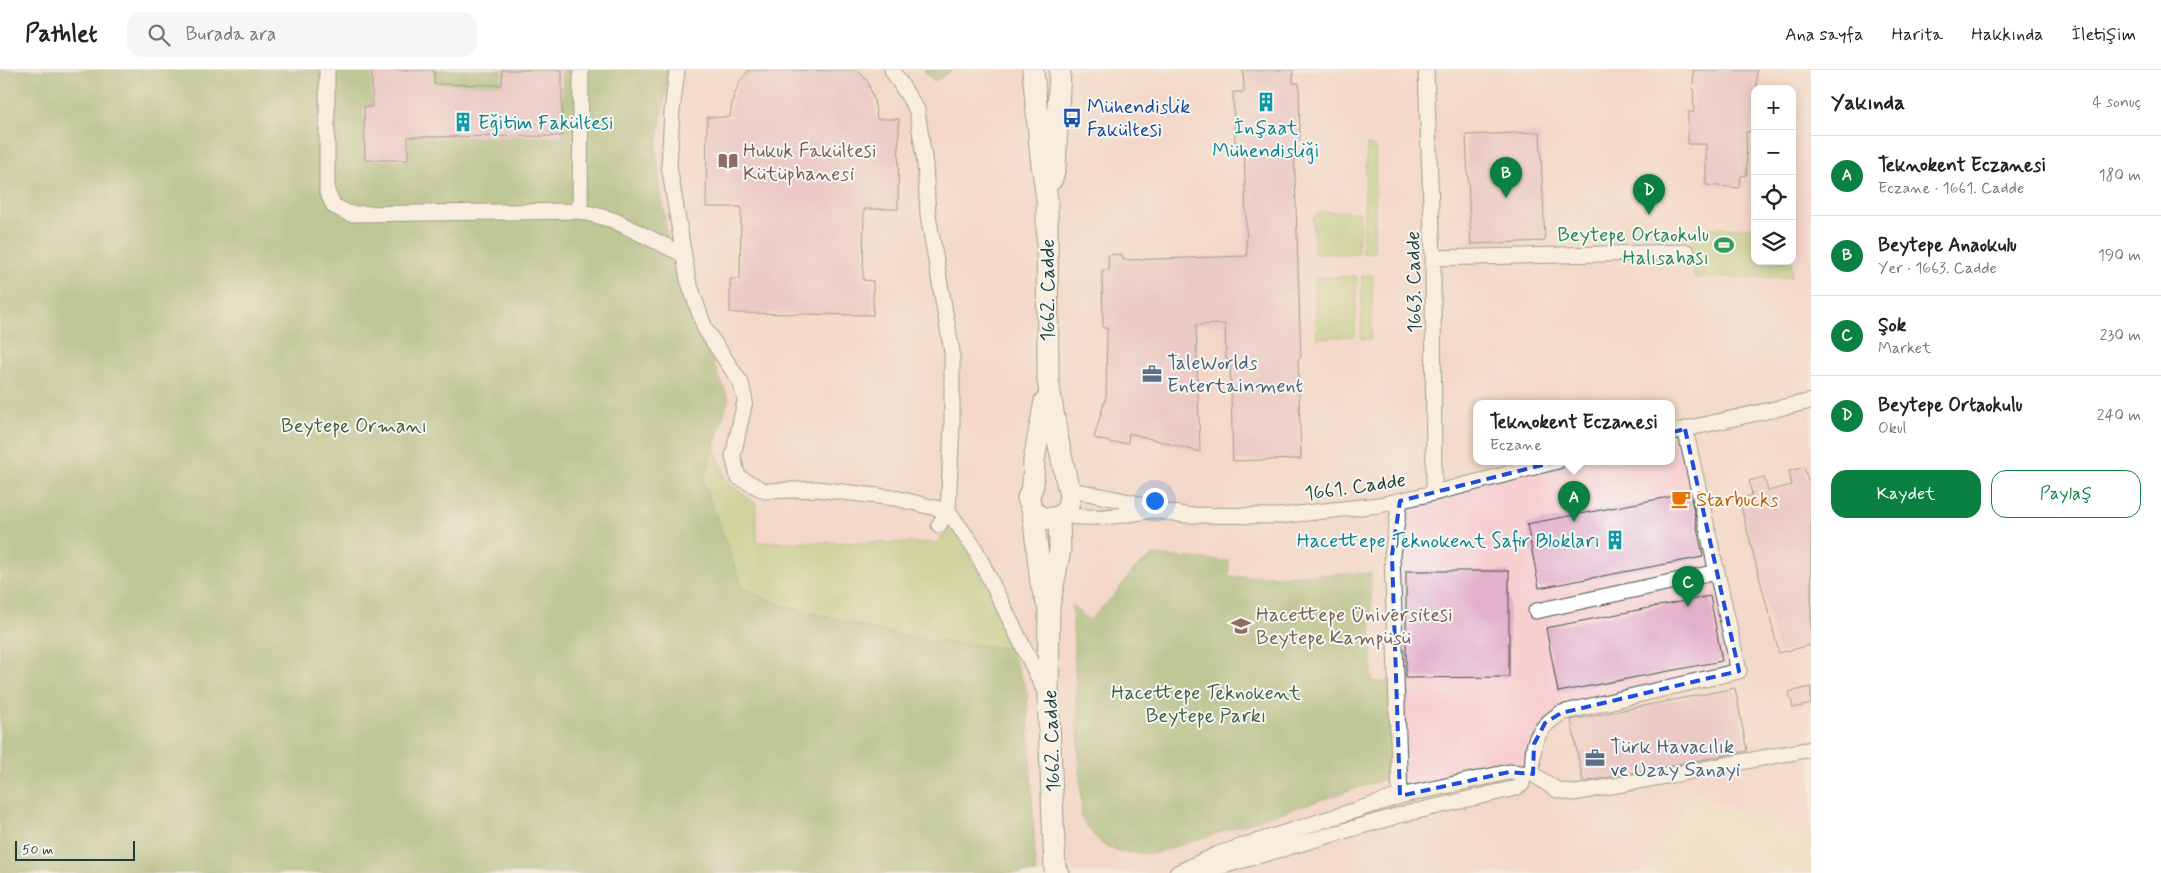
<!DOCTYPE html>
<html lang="tr">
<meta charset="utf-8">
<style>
body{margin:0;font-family:Mynerve,sans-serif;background:#f6f6f6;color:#222}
.controls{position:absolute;right:15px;top:15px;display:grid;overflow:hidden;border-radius:10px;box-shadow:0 2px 12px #0003}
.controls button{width:45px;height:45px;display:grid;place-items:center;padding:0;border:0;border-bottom:1px solid #e0e0e0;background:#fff;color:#222;font:25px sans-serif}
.scale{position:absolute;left:15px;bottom:12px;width:120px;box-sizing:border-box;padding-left:5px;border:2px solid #1f3d34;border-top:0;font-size:14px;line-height:18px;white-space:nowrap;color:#1f3d34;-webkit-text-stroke:4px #f6f6f2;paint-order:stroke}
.you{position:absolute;left:1154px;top:430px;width:18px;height:18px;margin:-12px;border:4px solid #fff;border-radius:50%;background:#1a73e8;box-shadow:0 0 0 8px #1a73e833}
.badge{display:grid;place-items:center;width:32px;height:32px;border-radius:50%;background:#0b8043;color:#fff;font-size:16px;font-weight:700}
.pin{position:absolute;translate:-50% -41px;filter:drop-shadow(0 1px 2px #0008)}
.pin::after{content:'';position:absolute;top:26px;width:18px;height:15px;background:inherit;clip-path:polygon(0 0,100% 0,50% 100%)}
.popup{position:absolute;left:1473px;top:330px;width:202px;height:65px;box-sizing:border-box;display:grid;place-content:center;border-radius:10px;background:#fff;filter:drop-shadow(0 1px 4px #0005);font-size:16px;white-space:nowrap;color:#767676}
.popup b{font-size:19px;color:#222}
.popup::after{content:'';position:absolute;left:50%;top:100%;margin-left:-10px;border:10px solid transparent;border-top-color:#fff}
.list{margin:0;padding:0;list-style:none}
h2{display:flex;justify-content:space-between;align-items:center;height:65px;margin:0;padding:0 20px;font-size:21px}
h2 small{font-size:16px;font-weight:400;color:#767676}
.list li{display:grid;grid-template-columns:32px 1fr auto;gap:15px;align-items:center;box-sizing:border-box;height:80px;padding:0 20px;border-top:1px solid #e0e0e0}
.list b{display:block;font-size:19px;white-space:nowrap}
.list p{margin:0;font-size:16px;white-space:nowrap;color:#767676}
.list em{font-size:16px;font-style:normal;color:#767676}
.actions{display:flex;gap:10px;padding:15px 20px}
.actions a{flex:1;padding:11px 0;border:1px solid #0b8043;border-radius:15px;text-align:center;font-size:18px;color:#0b8043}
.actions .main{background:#0b8043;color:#fff}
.icon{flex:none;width:28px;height:28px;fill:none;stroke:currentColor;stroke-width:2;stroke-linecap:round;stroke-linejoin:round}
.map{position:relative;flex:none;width:1811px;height:803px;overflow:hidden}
header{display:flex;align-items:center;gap:30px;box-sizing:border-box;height:70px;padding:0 25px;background:#fff;border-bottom:1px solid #e0e0e0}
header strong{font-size:24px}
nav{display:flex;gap:28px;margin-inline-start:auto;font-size:18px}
.search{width:350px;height:45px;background:#f6f6f6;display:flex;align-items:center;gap:12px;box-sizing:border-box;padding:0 18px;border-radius:15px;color:#767676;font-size:19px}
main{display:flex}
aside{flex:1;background:#fff}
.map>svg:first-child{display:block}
.built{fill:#f7cfd0;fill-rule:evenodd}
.green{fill:#a4c66f;stroke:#628252}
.forest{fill:#83ab62;stroke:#51744b}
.building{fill:#e3b0cb}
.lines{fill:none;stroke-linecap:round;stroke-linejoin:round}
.street-casing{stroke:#3f5549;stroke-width:17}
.secondary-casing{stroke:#3f5549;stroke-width:23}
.street{stroke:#fff;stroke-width:15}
.secondary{stroke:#fff;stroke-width:21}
.marked{fill:none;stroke:#1d4ed8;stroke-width:4;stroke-dasharray:10 6;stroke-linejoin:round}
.labels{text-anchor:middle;stroke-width:4;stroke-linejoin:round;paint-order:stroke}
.transit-label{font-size:20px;fill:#164399;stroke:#f6f6f2;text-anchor:start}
.culture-label{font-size:20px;fill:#0d838f;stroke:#f6f6f2;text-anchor:start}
.education-label{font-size:20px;fill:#785e54;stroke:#f6f6f2;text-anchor:start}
.leisure-label{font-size:20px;fill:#27864d;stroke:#f6f6f2;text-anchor:end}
.street-label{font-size:20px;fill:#1f3d34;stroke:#f6f6f2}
.service-label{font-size:20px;fill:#4e5e75;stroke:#f6f6f2;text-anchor:start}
.park-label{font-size:20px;fill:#405f43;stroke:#f6f6f2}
.food-label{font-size:20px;fill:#c56008;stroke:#f6f6f2;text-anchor:start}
</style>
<header>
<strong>Pathlet</strong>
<div class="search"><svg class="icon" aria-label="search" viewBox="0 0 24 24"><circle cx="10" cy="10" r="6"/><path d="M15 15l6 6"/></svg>Burada ara</div>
<nav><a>Ana sayfa</a><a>Harita</a><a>Hakkında</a><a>İletişim</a></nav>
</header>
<main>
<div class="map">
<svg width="1811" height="803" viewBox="0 0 1811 803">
<rect width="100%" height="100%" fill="#f6f6f2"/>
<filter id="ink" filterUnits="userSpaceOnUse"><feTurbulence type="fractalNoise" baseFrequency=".02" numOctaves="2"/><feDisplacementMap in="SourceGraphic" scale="10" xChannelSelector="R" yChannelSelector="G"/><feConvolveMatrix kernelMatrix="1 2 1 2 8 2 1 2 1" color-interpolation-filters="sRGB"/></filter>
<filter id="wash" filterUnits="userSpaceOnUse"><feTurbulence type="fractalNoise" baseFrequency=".0096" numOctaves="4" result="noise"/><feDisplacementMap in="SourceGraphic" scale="20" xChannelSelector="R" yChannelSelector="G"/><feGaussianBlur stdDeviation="1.12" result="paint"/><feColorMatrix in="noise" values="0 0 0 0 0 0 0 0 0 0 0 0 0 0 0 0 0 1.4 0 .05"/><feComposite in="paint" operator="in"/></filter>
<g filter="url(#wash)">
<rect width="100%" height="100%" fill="#f2dfc2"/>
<path class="built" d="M316 0H1811V773L1693 721 1647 803H828ZM1755 19H1792V191H1755ZM1476 333H1672V391H1476Z"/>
<path class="green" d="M1367 74 1376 78 1374 183H1362Z
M1320 142H1360L1358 184H1314L1313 148Z
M1693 158H1755V191H1792V207L1694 208Z
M1373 205 1371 269H1361L1362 206Z
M1357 206 1355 266 1317 268 1314 208Z
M714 377 727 412 756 434 757 472 937 473 943 465V457L958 464 987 517 1009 578 919 570 786 537 743 519 703 411Z"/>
<path class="forest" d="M0 0H670L656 80 671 196 729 329 703 411 743 519 786 537 919 570 1009 578 1027 621 1036 803H0Z
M924 0H952L934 12Z
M1153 485 1229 491V507L1371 503 1372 612 1393 611 1395 706 1156 783C1118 784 1103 783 1082 749L1072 535 1090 550 1114 525 1134 499Z"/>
<g id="blocks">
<path class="building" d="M372 0H434V14L502 15V0H562V66L408 67V90H365L364 37H372Z
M749 0H858L868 12 874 30 877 49H899L898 139H864L863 210 873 211V245L730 243V209H740L741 137H706L707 47H730L733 28 740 11Z
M1243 0H1293V13H1299L1300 69 1294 76 1301 287 1298 289 1301 389 1233 391 1230 291 1226 289 1225 254 1196 255 1200 382 1129 363 1128 373H1113L1094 368 1106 326 1107 258H1103L1102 200H1109L1108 185 1122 184 1123 190 1247 186 1244 77 1235 72 1233 22H1244Z
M1693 0H1757L1755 60 1746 62 1747 105 1741 106 1739 118 1706 115V74H1688V42H1694Z
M1540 62 1545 171 1471 174 1466 65Z
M1804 397 1808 411 1811 410V575L1779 583 1739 429 1752 425 1749 411 1764 407 1768 421 1792 415 1789 401Z
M1690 423 1703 487 1539 518 1527 454Z
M1406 501H1509V607L1406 608Z
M1710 526 1722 591 1558 622 1546 558Z
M1811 617V634L1793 638 1789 622Z
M1735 618 1747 681 1583 712 1571 650Z"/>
</g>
</g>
<g filter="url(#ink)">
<use href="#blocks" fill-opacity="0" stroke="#3f5549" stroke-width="1"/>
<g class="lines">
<defs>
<path id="street" d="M327 0V122L334 136 350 144 580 141 613 150 684 185
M677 0 672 41 669 96 688 210 705 259 741 313 745 331 733 386 738 407 765 421 816 419 895 428 948 441 974 477 1046 623
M892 0 917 40 925 94 928 145 952 282V356L948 441 939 455
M1426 0 1433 188 1434 423
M580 141 581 0
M1433 188 1687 182
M1672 362 1811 331
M1068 419 1135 433 1153 440 1186 445 1279 446 1379 435 1434 423 1558 391
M1062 445C1091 450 1124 446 1153 440
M1536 541 1717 502
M1533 704C1531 675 1535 659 1561 643L1739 601 1685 359
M1400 726 1392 485 1400 431
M1177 803 1218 784 1400 726 1509 702 1533 704 1557 720 1575 723 1811 679
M1193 803 1216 798 1400 745 1516 718 1522 714 1524 704"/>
<path id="secondary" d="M1052 109 1055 97 1060 0
M1045 331 1034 390 1033 415 1028 428 1033 442 1041 514 1048 536
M1033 442 1045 449 1059 447 1067 440 1070 426 1057 366 1048 311 1047 129 1041 88 1033 0
M1058 803 1055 800 1048 627 1049 537 1060 480 1059 447"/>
</defs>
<use href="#street" class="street-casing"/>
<use href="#secondary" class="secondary-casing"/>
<use href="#street" class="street"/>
<use href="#secondary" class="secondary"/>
</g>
</g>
<path d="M0 0H1811V803H0ZM1685 359 1739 601 1561 643 1545 653 1534 674 1533 704 1509 702 1400 726 1392 485 1400 431Z" fill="#f2dfc2" fill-opacity=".55" fill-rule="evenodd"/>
<path class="marked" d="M1685 359 1739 601 1561 643 1545 653 1534 674 1533 704 1509 702 1400 726 1392 485 1400 431Z"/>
<defs>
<symbol id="building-bare" viewBox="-9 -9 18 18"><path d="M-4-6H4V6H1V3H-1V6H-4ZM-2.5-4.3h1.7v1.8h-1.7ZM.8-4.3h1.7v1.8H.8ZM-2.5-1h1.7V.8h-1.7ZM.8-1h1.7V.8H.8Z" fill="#0f9aa8" stroke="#f6f6f2" stroke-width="2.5" paint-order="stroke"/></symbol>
<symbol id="bus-bare" viewBox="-9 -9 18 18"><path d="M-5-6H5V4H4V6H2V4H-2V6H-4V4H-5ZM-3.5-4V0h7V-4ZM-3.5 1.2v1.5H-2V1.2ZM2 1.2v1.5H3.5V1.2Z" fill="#1a4fb4" stroke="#f6f6f2" stroke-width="2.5" paint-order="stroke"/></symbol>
<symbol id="library-bare" viewBox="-9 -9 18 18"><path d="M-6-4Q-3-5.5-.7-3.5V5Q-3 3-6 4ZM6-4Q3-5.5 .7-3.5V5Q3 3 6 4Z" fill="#8d6e63" stroke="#f6f6f2" stroke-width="2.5" paint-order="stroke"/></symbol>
<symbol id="stadium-bare" viewBox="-9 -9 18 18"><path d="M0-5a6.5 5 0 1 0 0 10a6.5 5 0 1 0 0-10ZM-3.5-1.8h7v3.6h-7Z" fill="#2e9e5b" stroke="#f6f6f2" stroke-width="2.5" paint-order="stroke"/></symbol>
<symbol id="office-bare" viewBox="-9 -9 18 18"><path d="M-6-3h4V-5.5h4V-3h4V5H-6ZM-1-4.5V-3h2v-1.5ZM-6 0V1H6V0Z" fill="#5c6f8a" stroke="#f6f6f2" stroke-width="2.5" paint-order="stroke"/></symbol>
<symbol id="cafe-bare" viewBox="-9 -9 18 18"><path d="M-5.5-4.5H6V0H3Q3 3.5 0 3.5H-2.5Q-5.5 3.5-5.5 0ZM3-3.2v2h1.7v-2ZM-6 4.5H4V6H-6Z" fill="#e8710a" stroke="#f6f6f2" stroke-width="2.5" paint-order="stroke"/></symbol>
<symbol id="university-bare" viewBox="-9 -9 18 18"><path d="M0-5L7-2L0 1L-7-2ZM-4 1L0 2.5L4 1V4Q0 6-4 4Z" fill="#8d6e63" stroke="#f6f6f2" stroke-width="2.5" paint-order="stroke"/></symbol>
</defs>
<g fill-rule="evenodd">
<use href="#building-bare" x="1252" y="18" width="28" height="28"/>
<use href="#bus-bare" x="1058" y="34" width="28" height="28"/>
<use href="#building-bare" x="449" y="38" width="28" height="28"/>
<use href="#library-bare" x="714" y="77" width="28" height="28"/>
<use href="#stadium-bare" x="1710" y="161" width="28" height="28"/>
<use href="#office-bare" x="1138" y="290" width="28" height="28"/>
<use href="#cafe-bare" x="1667" y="415" width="28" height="28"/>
<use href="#building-bare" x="1601" y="456" width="28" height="28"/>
<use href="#university-bare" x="1227" y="542" width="28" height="28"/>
<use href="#office-bare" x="1581" y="674" width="28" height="28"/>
</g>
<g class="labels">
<g class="transit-label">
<text x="1087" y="43">Mühendislik<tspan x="1087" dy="23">Fakültesi</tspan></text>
</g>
<g class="culture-label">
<text x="478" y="59">Eğitim Fakültesi</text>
<text x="1266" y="64" text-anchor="middle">İnşaat<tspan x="1266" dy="23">Mühendisliği</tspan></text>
<text x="1600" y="477" text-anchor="end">Hacettepe Teknokent Safir Blokları</text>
</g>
<g class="education-label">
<text x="743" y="87">Hukuk Fakültesi<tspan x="743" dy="23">Kütüphanesi</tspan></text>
<text x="1256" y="551">Hacettepe Üniversitesi<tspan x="1256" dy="23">Beytepe Kampüsü</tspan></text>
</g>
<g class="leisure-label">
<text x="1709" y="171">Beytepe Ortaokulu<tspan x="1709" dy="23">Halısahası</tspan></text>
</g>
<g class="street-label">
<text transform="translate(1413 212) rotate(-91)" y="7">1663. Cadde</text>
<text transform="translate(1047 220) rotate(-90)" y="7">1662. Cadde</text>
<text transform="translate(1355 416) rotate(-8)" y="7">1661. Cadde</text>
<text transform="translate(1051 671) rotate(-92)" y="7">1662. Cadde</text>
</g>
<g class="service-label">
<text x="1167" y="299">TaleWorlds<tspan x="1167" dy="23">Entertainment</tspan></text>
<text x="1610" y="683">Türk Havacılık<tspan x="1610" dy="23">ve Uzay Sanayi</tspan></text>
</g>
<g class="park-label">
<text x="354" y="362">Beytepe Ormanı</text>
<text x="1206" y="629">Hacettepe Teknokent<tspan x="1206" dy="23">Beytepe Parkı</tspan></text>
</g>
<g class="food-label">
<text x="1696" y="436">Starbucks</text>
</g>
</g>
</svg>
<div class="controls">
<button>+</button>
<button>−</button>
<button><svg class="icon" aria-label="locate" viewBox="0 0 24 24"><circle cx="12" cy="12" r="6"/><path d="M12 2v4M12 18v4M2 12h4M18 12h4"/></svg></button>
<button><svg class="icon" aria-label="layers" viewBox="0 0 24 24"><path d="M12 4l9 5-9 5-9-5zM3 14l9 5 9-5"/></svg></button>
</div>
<div class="scale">50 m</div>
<div class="you"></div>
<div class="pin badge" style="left:1574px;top:452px">A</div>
<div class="popup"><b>Teknokent Eczanesi</b>Eczane</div>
<div class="pin badge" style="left:1506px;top:128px">B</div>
<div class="pin badge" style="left:1688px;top:537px">C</div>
<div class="pin badge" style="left:1649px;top:145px">D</div>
</div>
<aside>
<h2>Yakında<small>4 sonuç</small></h2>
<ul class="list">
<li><span class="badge">A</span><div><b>Teknokent Eczanesi</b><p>Eczane · 1661. Cadde</p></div><em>180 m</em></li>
<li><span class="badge">B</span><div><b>Beytepe Anaokulu</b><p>Yer · 1663. Cadde</p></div><em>190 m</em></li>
<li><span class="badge">C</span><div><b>Şok</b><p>Market</p></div><em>230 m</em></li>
<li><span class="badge">D</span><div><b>Beytepe Ortaokulu</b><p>Okul</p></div><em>240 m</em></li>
</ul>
<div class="actions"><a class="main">Kaydet</a><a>Paylaş</a></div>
</aside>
</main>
